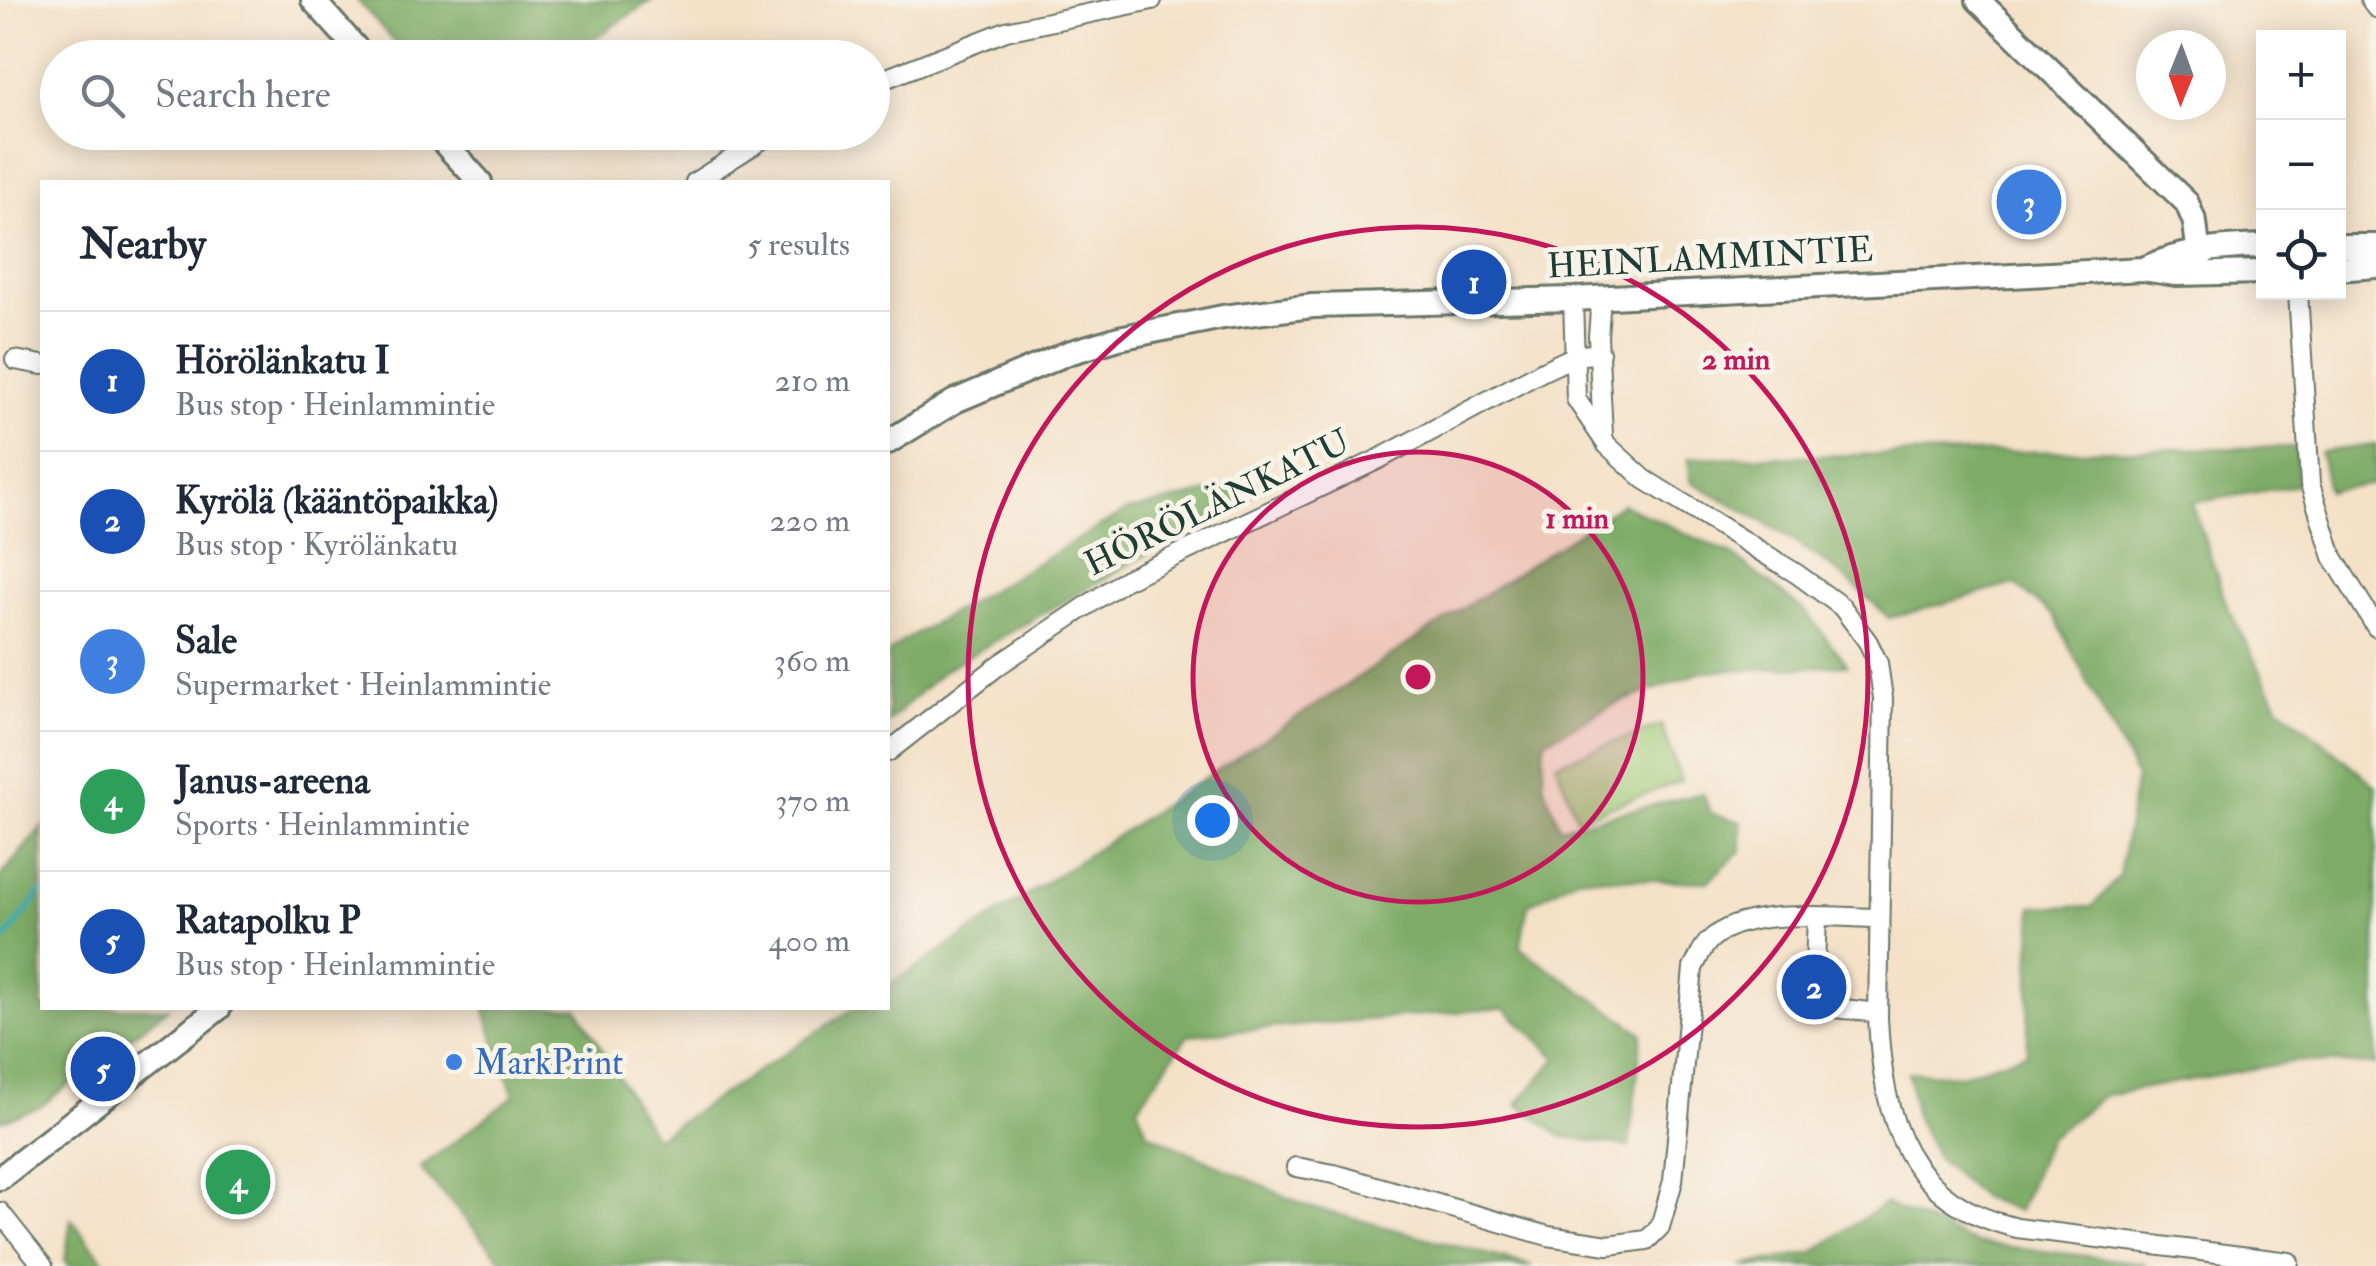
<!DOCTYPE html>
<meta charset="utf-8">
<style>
body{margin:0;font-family:"IM FELL Double Pica",serif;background:#f6f6f7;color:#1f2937}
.controls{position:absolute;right:30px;top:30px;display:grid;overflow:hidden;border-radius:0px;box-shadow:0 5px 25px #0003}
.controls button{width:90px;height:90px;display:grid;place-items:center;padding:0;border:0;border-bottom:2px solid #e0e1e3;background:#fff;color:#1f2937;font:50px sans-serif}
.compass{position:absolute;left:2136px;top:30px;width:90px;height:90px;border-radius:50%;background:#fff;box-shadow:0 5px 25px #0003;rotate:181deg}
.you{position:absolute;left:1212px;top:820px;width:35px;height:35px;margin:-25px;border:8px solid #fff;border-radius:50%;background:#1a73e8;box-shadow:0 0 0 15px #1a73e833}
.badge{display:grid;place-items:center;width:65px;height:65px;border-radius:50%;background:#b5179e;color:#fff;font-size:32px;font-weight:700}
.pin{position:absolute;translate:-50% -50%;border:5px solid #fff;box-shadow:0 2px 10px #0006}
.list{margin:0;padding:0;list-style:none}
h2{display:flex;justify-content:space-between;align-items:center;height:130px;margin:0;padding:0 40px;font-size:42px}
h2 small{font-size:32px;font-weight:400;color:#747a83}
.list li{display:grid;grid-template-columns:65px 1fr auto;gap:30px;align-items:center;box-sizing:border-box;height:140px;padding:0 40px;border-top:2px solid #e0e1e3}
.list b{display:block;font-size:38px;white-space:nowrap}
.list p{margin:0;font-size:32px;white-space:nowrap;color:#747a83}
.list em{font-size:32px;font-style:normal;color:#747a83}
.icon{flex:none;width:55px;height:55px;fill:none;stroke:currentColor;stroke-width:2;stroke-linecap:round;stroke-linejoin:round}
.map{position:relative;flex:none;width:2376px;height:1266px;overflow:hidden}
.search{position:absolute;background:#fff;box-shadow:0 5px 25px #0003;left:40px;top:40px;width:850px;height:110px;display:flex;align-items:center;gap:25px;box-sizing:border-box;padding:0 35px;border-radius:55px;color:#747a83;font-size:38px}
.panel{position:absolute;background:#fff;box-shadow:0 5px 25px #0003;left:40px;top:180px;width:850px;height:830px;border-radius:0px}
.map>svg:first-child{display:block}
.green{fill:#9dc774;stroke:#5e8254;stroke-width:2.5}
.forest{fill:#7eac66;stroke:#4e744d;stroke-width:2.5}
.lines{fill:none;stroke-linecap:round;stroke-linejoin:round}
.stream{stroke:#3aacb5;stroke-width:5}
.minor-casing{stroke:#6a7668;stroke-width:22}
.tertiary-casing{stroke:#6a7668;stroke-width:28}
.minor{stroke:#fff;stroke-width:18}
.tertiary{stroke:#fff;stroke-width:22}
.ring{fill:none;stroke:#c2185b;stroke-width:5}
.shop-dot{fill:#3f7fe0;stroke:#f7f3e8;stroke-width:4}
.labels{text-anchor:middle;stroke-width:10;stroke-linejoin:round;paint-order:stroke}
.street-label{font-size:35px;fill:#1f3d34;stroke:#f7f3e8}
.shop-label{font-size:35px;fill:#366cbe;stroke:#f7f3e8;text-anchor:start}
.centre{fill:#c2185b;stroke:#f7f3e8;stroke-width:5}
.ring-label{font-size:30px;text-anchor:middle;font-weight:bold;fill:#c2185b;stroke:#f7f3e8;stroke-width:10;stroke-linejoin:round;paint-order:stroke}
</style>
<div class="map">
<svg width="2376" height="1266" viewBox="0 0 2376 1266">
<rect width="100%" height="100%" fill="#f7f3e8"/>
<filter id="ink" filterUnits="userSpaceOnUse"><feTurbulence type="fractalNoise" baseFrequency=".01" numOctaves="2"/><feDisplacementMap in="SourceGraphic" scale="20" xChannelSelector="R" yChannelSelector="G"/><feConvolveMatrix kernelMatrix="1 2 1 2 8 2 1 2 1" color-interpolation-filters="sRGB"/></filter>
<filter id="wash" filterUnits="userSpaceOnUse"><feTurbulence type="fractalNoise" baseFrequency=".0048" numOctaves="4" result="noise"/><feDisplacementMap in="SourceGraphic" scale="40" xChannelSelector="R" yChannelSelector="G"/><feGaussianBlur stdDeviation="2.25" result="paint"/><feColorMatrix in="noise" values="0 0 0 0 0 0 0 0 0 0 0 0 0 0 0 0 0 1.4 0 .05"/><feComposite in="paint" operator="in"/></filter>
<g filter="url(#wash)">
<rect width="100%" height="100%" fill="#f4e1c8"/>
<path class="green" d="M1661 725 1681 781 1577 819 1556 763Z"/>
<path class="forest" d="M357 0H652L566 57 409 58Z
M2376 445V484L2328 491 2320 452Z
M2296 447 2298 485 2192 503 2227 606 2278 705 2376 786V1065L2296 1061 2105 1095 2048 1138 2019 1211 1981 1197 1938 1159 1915 1116 1908 1072 1961 1075 2027 1053 2033 906 2092 907 2119 876 2136 777 2054 616 2014 584 1889 618C1832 559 1761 519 1690 481L1689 458Z
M1288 474 944 670 888 722V654L903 641 1127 511Z
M1622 504 1731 554 1806 612 1847 665 1704 671 1618 703 1544 741 1543 783 1560 827 1703 793 1710 813 1741 822V851L1707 882 1578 877 1528 905 1520 948 1642 1033 1629 1147 1561 1136 1517 1104 1557 1058 1505 1008 1188 1035 1137 1108 1148 1133 1306 1206 1532 1266H507L420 1168 514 1096 484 1008H577L655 1138 854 1008H888V986Z
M42 827V1008H168L40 1107 0 1121V877Z
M1885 1204 1975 1243 2144 1263 2146 1266H1741L1812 1253Z
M71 1219 108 1266H70L65 1261Z"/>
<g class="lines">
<path class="stream" d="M0 946 42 891"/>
</g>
</g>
<g filter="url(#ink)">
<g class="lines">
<defs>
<path id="minor" d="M2370 0 2376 8
M872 84 1006 31 1152 0
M695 182 774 132
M2298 292 2310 484 2333 557 2376 627
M1601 298 1598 336 1603 435
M1573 299 1576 399 1607 445 1644 479 1797 574 1842 607 1868 642 1878 663 1883 698 1878 1018C1883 1121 1906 1202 2017 1228L2289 1262
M15 360 42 365
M888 752 999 665 1125 580 1379 459 1543 371 1575 356 1600 353
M1817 918 1814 987 1835 1008 1878 1013
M1296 1167 1334 1174 1548 1236 1608 1245 1647 1240 1660 1227 1673 1181 1693 968C1697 961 1700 953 1704 947 1734 904 1833 918 1879 918
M0 1212 43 1266"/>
<path id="tertiary" d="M313 0 365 58
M1978 0 2187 203 2195 223 2201 273
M434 132 480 182
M2338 246H2376
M2143 269C2183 251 2219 247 2264 246
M2338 269 2376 266
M888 442 955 401 1068 353 1119 338 1223 317 1313 306 1573 299 2143 269 2176 274 2264 272
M0 1178 219 1008"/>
</defs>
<use href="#minor" class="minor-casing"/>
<use href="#tertiary" class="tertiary-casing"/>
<use href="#minor" class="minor"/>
<use href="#tertiary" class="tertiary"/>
</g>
</g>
<circle cx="1418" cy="677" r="225" fill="#c2185b" fill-opacity=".12"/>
<g class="ring">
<circle cx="1418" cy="677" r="225"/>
<circle cx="1418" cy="677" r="450"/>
</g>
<circle class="shop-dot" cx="454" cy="1062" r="10"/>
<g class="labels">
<g class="street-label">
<text transform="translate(1710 257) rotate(-3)" y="12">HEINLAMMINTIE</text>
<text transform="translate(1217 502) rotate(-26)" y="12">HÖRÖLÄNKATU</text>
</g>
<g class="shop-label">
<text x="474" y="1074">MarkPrint</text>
</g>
</g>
<circle cx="1418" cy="677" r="15" class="centre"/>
<g class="ring-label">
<text x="1736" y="369">2 min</text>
<text x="1577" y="528">1 min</text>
</g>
</svg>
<div class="controls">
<button>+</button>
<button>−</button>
<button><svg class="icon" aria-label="locate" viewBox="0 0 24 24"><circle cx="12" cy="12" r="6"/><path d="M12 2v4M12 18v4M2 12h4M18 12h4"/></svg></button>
</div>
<svg class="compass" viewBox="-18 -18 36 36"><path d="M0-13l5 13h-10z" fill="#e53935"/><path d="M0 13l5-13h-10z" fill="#747a83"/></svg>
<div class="you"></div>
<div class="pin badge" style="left:1474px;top:282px;background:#1a4fb4">1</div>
<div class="pin badge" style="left:1814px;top:987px;background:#1a4fb4">2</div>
<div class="pin badge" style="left:2029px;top:202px;background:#3f7fe0">3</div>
<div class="pin badge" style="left:238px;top:1182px;background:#2e9e5b">4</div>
<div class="pin badge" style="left:103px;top:1069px;background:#1a4fb4">5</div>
<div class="search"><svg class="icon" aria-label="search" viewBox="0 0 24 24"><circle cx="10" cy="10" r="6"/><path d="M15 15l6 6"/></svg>Search here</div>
<section class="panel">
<h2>Nearby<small>5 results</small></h2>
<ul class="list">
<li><span class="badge" style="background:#1a4fb4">1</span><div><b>Hörölänkatu I</b><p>Bus stop · Heinlammintie</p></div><em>210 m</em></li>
<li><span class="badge" style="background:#1a4fb4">2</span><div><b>Kyrölä (kääntöpaikka)</b><p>Bus stop · Kyrölänkatu</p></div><em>220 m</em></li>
<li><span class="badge" style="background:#3f7fe0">3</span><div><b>Sale</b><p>Supermarket · Heinlammintie</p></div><em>360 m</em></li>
<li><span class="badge" style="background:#2e9e5b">4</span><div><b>Janus-areena</b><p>Sports · Heinlammintie</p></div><em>370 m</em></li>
<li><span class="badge" style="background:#1a4fb4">5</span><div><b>Ratapolku P</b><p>Bus stop · Heinlammintie</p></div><em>400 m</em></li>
</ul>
</section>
</div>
